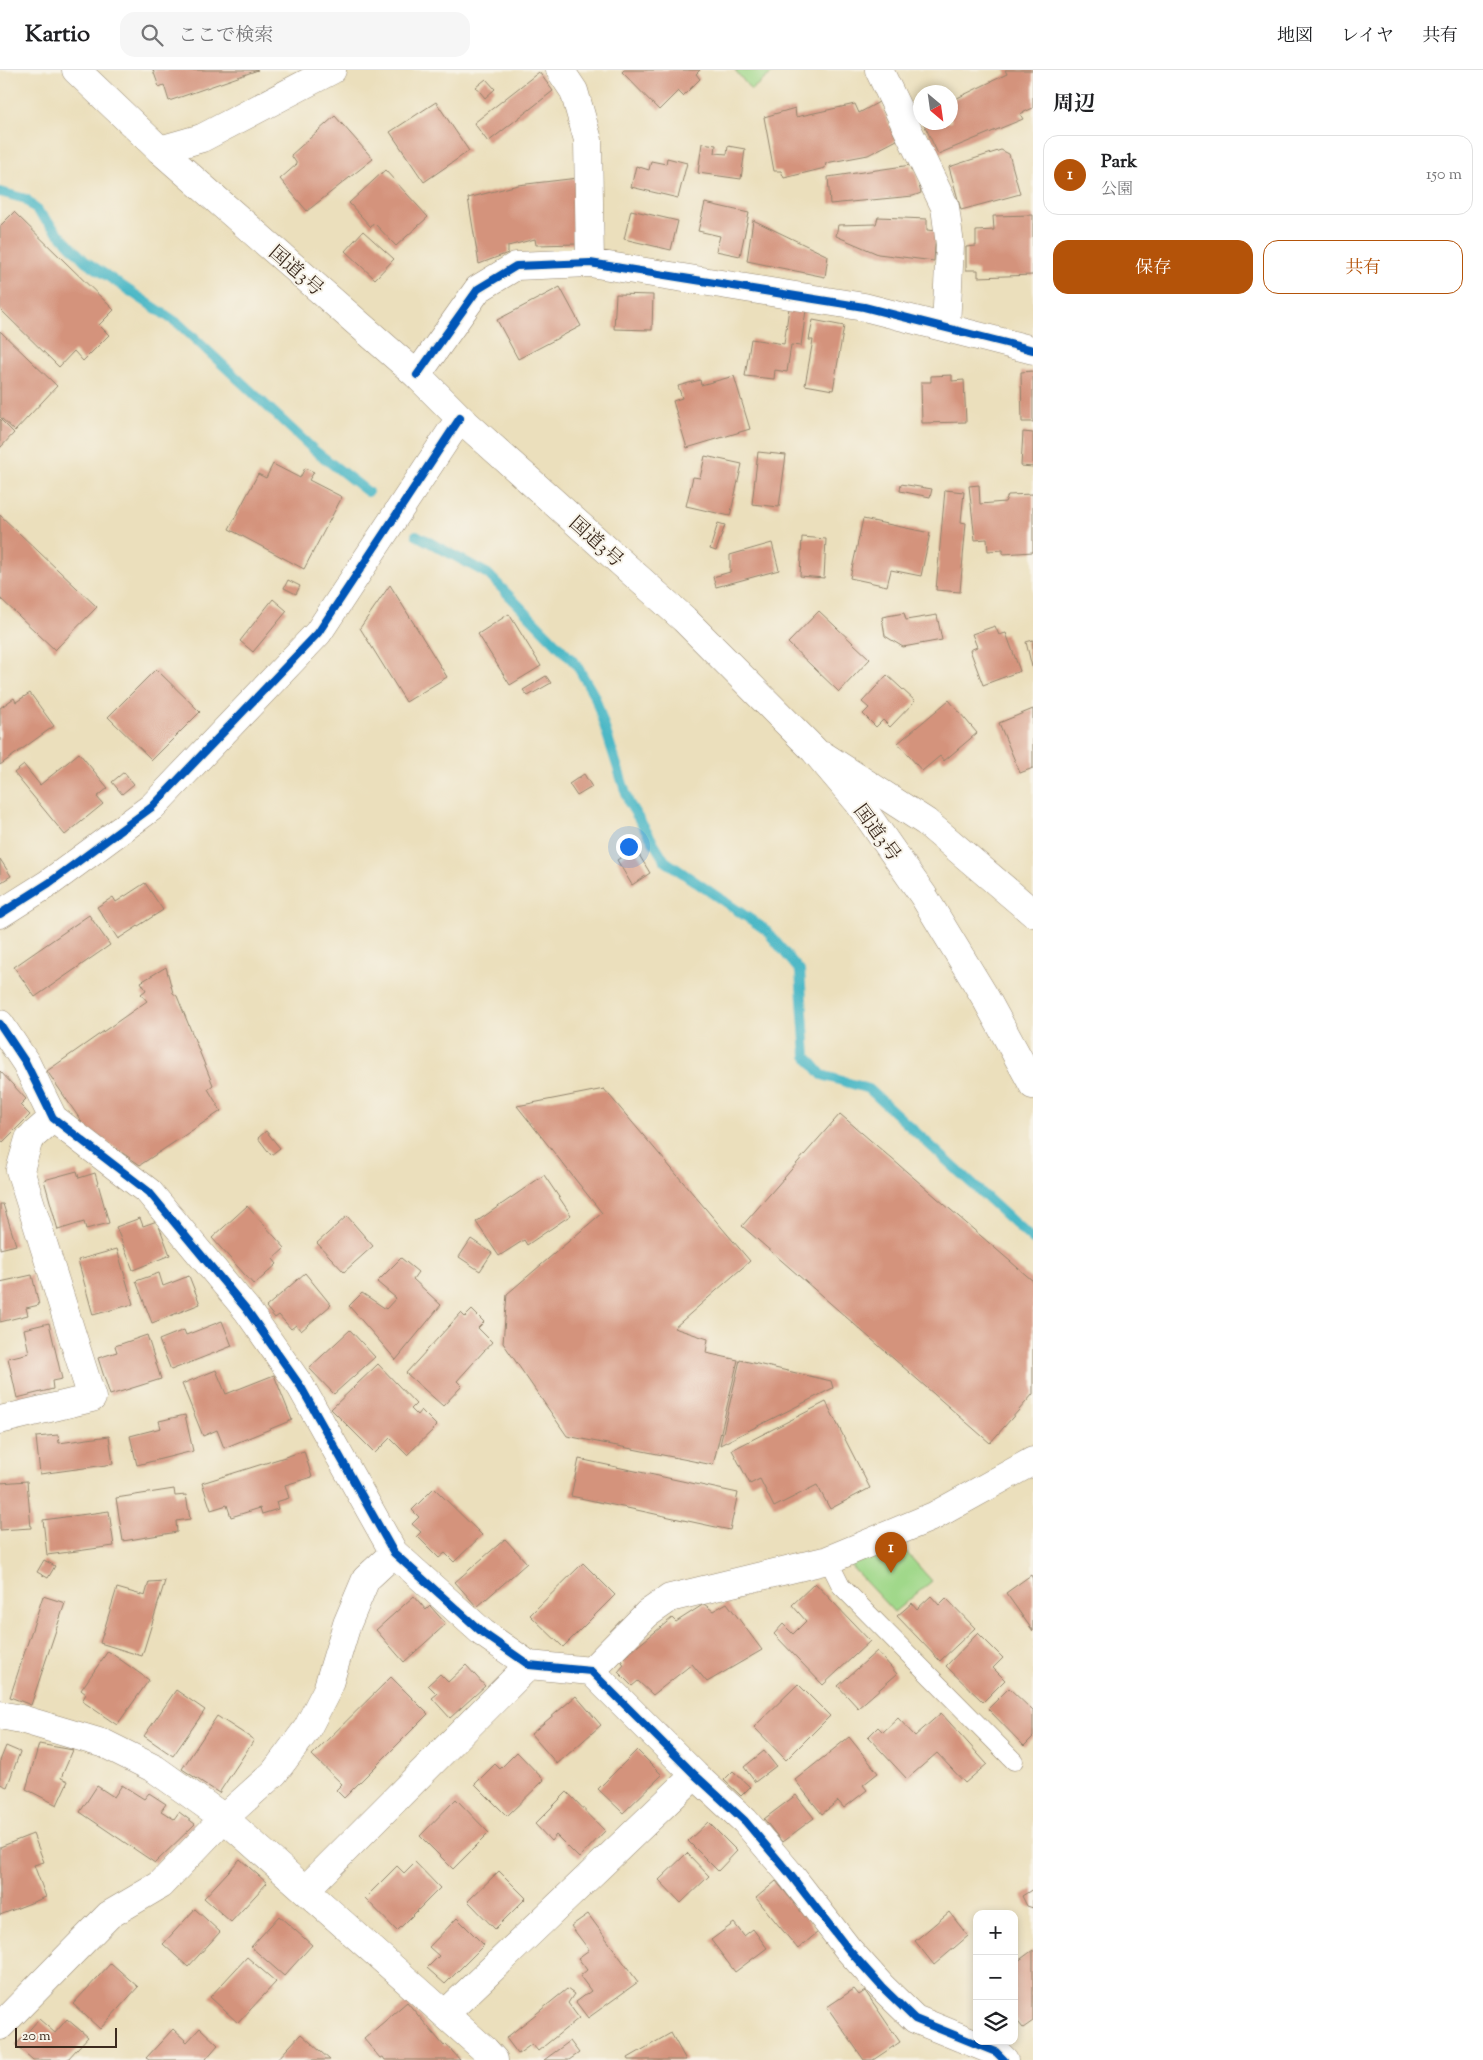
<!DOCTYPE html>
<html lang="ja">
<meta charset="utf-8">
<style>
body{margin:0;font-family:"Sorts Mill Goudy","Noto Serif JP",serif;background:#f6f6f6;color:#202124}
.controls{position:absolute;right:15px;bottom:15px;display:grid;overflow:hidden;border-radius:10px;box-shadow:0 2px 8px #0003}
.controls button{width:45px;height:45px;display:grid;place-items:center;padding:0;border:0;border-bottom:1px solid #e0e0e0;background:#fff;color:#202124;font:25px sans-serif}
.compass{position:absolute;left:913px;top:15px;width:45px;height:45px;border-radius:50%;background:#fff;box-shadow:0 2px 8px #0003;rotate:151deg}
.scale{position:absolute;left:15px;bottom:12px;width:102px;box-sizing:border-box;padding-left:5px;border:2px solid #3b2a1e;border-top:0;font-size:14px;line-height:18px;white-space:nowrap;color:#3b2a1e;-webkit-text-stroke:4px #f7f3e8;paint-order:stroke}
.you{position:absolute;left:628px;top:776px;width:18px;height:18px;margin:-12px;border:4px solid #fff;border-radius:50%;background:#1a73e8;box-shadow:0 0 0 8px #1a73e833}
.badge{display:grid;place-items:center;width:32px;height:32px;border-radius:50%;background:#b45309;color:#fff;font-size:16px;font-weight:700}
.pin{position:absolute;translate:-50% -41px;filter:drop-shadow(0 1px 2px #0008)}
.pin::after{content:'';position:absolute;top:26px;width:18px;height:15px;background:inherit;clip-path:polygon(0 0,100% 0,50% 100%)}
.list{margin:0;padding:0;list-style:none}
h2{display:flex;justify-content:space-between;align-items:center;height:65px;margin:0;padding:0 20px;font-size:21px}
h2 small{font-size:16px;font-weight:400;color:#757577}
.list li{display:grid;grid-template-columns:32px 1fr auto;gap:15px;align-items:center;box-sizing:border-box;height:80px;margin:0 10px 10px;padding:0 10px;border:1px solid #e0e0e0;border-radius:15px}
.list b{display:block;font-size:19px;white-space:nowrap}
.list p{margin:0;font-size:16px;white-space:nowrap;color:#757577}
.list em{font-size:16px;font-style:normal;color:#757577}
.actions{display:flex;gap:10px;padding:15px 20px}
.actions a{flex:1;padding:11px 0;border:1px solid #b45309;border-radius:15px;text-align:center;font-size:18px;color:#b45309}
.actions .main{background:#b45309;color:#fff}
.icon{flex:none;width:28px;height:28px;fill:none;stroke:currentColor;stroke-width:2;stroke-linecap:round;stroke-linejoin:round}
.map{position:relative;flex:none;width:1033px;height:1990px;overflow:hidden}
header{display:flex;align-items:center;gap:30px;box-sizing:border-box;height:70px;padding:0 25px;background:#fff;border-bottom:1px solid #e0e0e0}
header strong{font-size:24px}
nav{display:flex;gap:28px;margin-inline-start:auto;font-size:18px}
.search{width:350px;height:45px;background:#f6f6f6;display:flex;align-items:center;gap:12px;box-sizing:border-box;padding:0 18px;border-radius:15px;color:#757577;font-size:19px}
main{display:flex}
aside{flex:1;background:#fff}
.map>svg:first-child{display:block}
.green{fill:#a0d88a;stroke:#6e8154}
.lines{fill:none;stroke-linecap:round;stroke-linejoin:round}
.stream{stroke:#4bb8c6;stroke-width:10}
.building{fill:#d4937b}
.lane-casing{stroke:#93846d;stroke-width:19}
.street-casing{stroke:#93846d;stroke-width:29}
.secondary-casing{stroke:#93846d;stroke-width:29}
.highway-casing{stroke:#93846d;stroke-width:29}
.lane{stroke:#fff;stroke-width:18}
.street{stroke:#fff;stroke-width:28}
.secondary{stroke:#fff;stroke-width:28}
.highway{stroke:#fff;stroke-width:28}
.cycleway-casing{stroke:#f7f3e8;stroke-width:11}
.cycleway{stroke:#0057b8;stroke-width:8}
.labels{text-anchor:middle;stroke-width:4;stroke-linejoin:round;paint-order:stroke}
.street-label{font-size:19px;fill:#3b2a1e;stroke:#f7f3e8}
</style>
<header>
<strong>Kartio</strong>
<div class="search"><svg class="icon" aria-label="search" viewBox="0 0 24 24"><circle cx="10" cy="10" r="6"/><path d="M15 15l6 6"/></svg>ここで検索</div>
<nav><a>地図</a><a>レイヤ</a><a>共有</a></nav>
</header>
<main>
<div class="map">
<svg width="1033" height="1990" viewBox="0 0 1033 1990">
<rect width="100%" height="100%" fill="#f7f3e8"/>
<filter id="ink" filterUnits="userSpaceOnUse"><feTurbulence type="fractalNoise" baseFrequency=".02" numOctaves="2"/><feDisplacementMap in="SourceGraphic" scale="10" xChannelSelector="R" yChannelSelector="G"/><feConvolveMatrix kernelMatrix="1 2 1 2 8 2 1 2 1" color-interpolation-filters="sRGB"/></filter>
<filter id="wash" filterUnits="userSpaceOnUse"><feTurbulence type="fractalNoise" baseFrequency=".0096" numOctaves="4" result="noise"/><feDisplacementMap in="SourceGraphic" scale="20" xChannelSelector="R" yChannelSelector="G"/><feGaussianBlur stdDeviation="1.12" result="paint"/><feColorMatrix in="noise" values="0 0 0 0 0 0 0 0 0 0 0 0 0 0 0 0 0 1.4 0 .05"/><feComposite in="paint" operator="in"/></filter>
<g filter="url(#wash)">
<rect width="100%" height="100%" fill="#ebdfbc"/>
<path class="green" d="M735 0H776L751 20Z
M900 1475 932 1511 894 1542 849 1494Z"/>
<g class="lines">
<path class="stream" d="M0 122 26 129 85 191 179 254 314 380 368 422
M416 465 488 504 576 594 595 627 629 733 665 791 766 860 800 901 806 986 822 1005 869 1019 1033 1170"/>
</g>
<g id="blocks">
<path class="building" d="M153 0H258L169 31 164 15 159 17Z
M624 0H700L696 4 700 9 683 26 678 21 659 40 622 2Z
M1005 0H1033V38L1020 44 1023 49 938 84 923 52H951V31L1007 4Z
M539 2 553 21 488 72 474 53Z
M486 9 495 19 485 28 476 17Z
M436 32 469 81 424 112 390 62Z
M879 32 897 70 868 85 826 93 825 98 784 108 781 101H774L764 47 795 38 796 47 855 34 859 43Z
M335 46 373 89 307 141 280 109 297 94 291 85Z
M702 73 716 75 715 83 727 84 728 76 745 79 741 109 698 103Z
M1001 80 1009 84 1020 124 961 140 949 97Z
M667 88 687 93 678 128 631 117 636 96 649 100 651 91 666 94Z
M911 95V101L915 100 921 123 913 126 830 134 828 107Z
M385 100 428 147 396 176 374 153 371 157 349 133Z
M578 108 577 174 536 175 535 169 508 176V183L479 194 468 128 518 115Z
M705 133 749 143 740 186 716 181 720 166 698 161Z
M631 140 678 151 671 180 624 169Z
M14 142 114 240 99 255 109 265 83 291 74 281 59 297 0 239V156Z
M1033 145V205L978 207V200H966V177L976 176V161L994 160 993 146Z
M878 147 927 149V160L936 161 934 191 878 184 836 166 838 155 876 154Z
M753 150 828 186 825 207 747 191Z
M363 161 394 189 375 209 345 181Z
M560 217 581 256 518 289 497 250Z
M616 224 653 225 652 260 614 259Z
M789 238 806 240 801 276 791 275 787 302 775 300 774 309 745 306 751 269 784 274Z
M813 250 844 256 833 320 805 315 813 270H809Z
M0 261 57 316 15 361 0 347Z
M1033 301V352H1022L1021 302Z
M952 305V311L964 310 966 352 922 353 921 312H931V306Z
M734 306 750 359 687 378 673 331 682 328 678 316 700 310 701 315Z
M0 349 14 363 0 378Z
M1023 362 1033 363V397L1021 396Z
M758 382 786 385 779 437 752 434Z
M705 386 742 394 730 446 686 436 693 407 700 408Z
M273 394 300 408 305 398 314 402 309 410 342 427 304 499 229 459 258 404 266 408Z
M901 414 932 419 930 427 900 421Z
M979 415 980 434 1005 432 1008 425 1033 424V482L1003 484V480L988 481 987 469 975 470 969 416Z
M945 420 964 422 961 452 966 453 960 522 936 520Z
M0 445 97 537 55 580 0 528Z
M863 449 930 463 921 506 891 500 887 516 850 508Z
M718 453 725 455 716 481 710 479Z
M802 467 826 469 824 508 800 506Z
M772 473 779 500 716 517 713 507 730 502V485Z
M288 510 300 516 296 524 284 518Z
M390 515 447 607 406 632 360 558Z
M273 529 287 541 253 582 240 571Z
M819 541 870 589 839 622 788 573Z
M904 543 906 550 937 545 942 570 903 577 885 566 882 547Z
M509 544 541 596 510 615 478 564Z
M995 556 999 565 1006 563 1020 601 983 615 970 580 977 577 972 564Z
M1033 570V597H1032L1026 572Z
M156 599 200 642 152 690 108 647Z
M887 605 915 631 890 657 883 650 876 657 863 644 869 638 862 632Z
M546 606 551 613 528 626 523 620Z
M30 623 54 656 0 695V638L14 628 16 632Z
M949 630 977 663 944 691 940 686 922 701 898 673Z
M1033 639V698L1020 703 999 653Z
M79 683 108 718 97 727 103 734 65 765 14 703 24 695 40 715Z
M124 702 134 714 122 724 112 712Z
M584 704 592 717 577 726 569 714Z
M635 778 650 803 632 815 617 790Z
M0 789 11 806 0 813Z
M145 813 163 840 118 869 97 837 113 827 116 832Z
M89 845 110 875 35 927 14 897Z
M166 897 173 923 177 926 213 1015 208 1019 221 1041 140 1095 86 1058 47 1001 147 931 141 924 146 920 141 912Z
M0 1001 26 1029 20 1035 30 1045 3 1072 0 1069Z
M604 1019 750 1191 674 1258 708 1269 706 1283 738 1290 713 1395 567 1366 503 1273 507 1224 602 1143 517 1036Z
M840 1044 1033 1211V1324L990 1373 742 1156Z
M266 1061 280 1078 271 1085 258 1068Z
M77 1101 79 1108 95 1103 109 1153 86 1159 84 1152 58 1160 44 1110Z
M544 1105 571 1145 527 1175 524 1170 499 1186 476 1152Z
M0 1134H3L16 1175 0 1179Z
M247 1136 285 1178 273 1189 277 1194 254 1215 212 1168Z
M347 1146 373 1176 344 1202 317 1173Z
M140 1148 143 1156 157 1151 170 1185 133 1200 116 1157Z
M471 1169 492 1183 480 1201 459 1187Z
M117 1179 133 1234 93 1245 78 1190Z
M401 1188 418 1202 413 1209 441 1235 396 1290 349 1236 362 1223 386 1239 396 1228 377 1212Z
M159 1203 163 1216 189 1206 200 1234 152 1253 136 1211Z
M305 1203 331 1235 301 1261 296 1255 291 1259 279 1245 275 1248 266 1237Z
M32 1205 39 1235 26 1238 28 1245 0 1252V1212Z
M472 1240 484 1252 478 1258 492 1272 457 1311 462 1316 443 1336 406 1303 461 1243 465 1247Z
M222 1251 232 1276 171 1300 159 1270 184 1260 186 1265Z
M49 1253 62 1309 52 1311 53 1319 17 1328 8 1288 29 1283 24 1259Z
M350 1260 375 1287 334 1324 309 1298Z
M147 1265 161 1309 110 1325 98 1288 117 1282 115 1276Z
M740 1290 831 1311 833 1318 720 1375Z
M378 1294 416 1334 411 1339 417 1345 421 1340 437 1356 407 1385 390 1368 375 1383 331 1339Z
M216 1300 226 1324 274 1305 292 1350 224 1378 217 1360 203 1366 182 1314Z
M826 1332 870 1418 830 1439 817 1415 774 1437 760 1409 750 1414 732 1380Z
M185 1345 193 1381 137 1395 130 1366 161 1358 159 1351Z
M58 1365 59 1373 109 1366 113 1394 40 1404 36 1367Z
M304 1381 312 1407 285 1415 289 1428 276 1432 278 1439 262 1444 260 1438 231 1447 227 1435 211 1440 202 1413Z
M579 1389 738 1423 730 1460 571 1426Z
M27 1411 31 1458 0 1460V1413Z
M434 1418 482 1465 454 1492 445 1483 439 1488 417 1466 421 1462 412 1454 419 1447 412 1440Z
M174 1419 175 1426 186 1425 190 1449 176 1451 177 1462 123 1471 116 1428Z
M109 1441 114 1476 47 1485 43 1450Z
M505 1469 527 1493 477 1537 455 1512Z
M44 1490 55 1496 48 1508 37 1502Z
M583 1493 615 1525 563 1577 530 1545Z
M1031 1505 1033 1509V1561L1006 1523Z
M165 1511 142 1586 100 1573 117 1518 145 1526 149 1512Z
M815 1513 870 1571 823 1615 774 1564 783 1554 793 1564 806 1551 792 1535Z
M43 1526 65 1533 31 1635 10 1627Z
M414 1526 426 1540 430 1536 446 1554 404 1592 376 1560Z
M931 1526 939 1535 946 1528 975 1558 940 1591 897 1546 912 1533 917 1539Z
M727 1533 762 1580 707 1612 692 1594 653 1625 638 1611 632 1616 618 1602 624 1595 621 1590 672 1548 676 1552 704 1534 713 1541Z
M978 1563 1003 1588 993 1598 1005 1610 983 1632 946 1596Z
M108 1581 149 1610 117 1655 82 1631 86 1624 81 1620Z
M877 1581 897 1604 858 1638 838 1616Z
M466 1595 485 1616 450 1648 432 1628 437 1624 428 1615 440 1604 448 1612Z
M391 1607 428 1644 344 1728 336 1720 342 1714 312 1685Z
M798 1614 830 1646 786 1690 754 1657Z
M1009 1618 1033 1641V1667L1024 1676 988 1639Z
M176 1620 205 1640 173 1686 144 1666Z
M576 1626 601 1655 557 1694 531 1664Z
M941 1643 987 1694 965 1713 937 1683 907 1709 868 1667 878 1657 883 1662 898 1648 915 1666Z
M217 1646 254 1670 219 1723 182 1699Z
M849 1667 878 1703 863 1715 867 1720 844 1738 838 1731 822 1744 795 1710Z
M39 1674 73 1680 61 1708 68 1711 57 1735 26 1719Z
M6 1676 20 1682 7 1717 0 1714V1691Z
M637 1680 662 1705 623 1743 598 1719Z
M764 1681 776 1696 755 1712 744 1697Z
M517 1682 544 1710 507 1746 475 1714 495 1694 500 1699Z
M733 1701 750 1717 741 1726 724 1710Z
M122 1715 144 1729 149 1723 166 1734 161 1741 174 1749 179 1742 195 1754 155 1793 80 1742 97 1716 114 1727Z
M567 1722 605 1761 579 1788 556 1765 551 1771 535 1754Z
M796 1725 814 1748 782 1772 764 1749Z
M456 1729 489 1763 453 1799 420 1766Z
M708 1752 737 1781 718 1801 688 1771Z
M33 1764 44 1792 34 1795 46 1827 0 1845V1777Z
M687 1783 709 1806 681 1833 659 1810Z
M240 1789 267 1813 231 1852 204 1828Z
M415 1792 440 1818 397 1861 365 1828 397 1796 404 1803Z
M499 1801 526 1828 495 1859 468 1831Z
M776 1811 818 1862 798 1879 756 1828Z
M1033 1819V1838L1027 1836 1022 1826Z
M195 1839 220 1862 188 1897 163 1874Z
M949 1842 968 1866 934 1895 915 1871Z
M588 1844 638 1912 588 1948 576 1932 591 1921 580 1906 587 1900 578 1888 589 1880 571 1856Z
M279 1846 312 1875 284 1906 251 1877Z
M457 1848 484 1875 445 1914 427 1898 439 1886 429 1877Z
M734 1853 744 1866 753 1859 767 1878 735 1902 711 1870Z
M1033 1880V1951L1023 1958 1014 1947V1938L1016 1936 1014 1934V1894Z
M247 1887 276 1912 238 1953 210 1927Z
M111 1893 138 1917 100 1959 73 1934Z
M567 1919 574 1924 568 1933 579 1948 538 1981 532 1974 518 1984 506 1968Z
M854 1919 859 1925 865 1921 900 1972 873 1990H864L827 1937Z
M407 1932 444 1976 446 1974 460 1990H385L383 1987 380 1988 364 1969Z
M39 1949 55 1963 67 1949 88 1967 67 1990H33L16 1975Z
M200 1958 218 1975 205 1990H149L146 1988 173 1959 187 1972Z
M671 1963 686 1990H629L628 1988Z
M301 1964 330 1990H277Z
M570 1971 579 1983 569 1990H544Z"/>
</g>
</g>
<g filter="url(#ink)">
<use href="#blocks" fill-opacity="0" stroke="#93846d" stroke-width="1"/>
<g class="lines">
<defs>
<path id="lane" d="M828 1490 841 1516 1014 1691"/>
<path id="street" d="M560 0 574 21 588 70 590 193
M879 0 945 137 950 175 946 257
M160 80 202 68 332 0
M417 305 478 219 516 196 590 193 864 237 1033 280
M0 844 49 813 152 737 318 563 460 348
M0 954 26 993 53 1048 149 1122 247 1240 301 1317 394 1483 483 1563 529 1595 591 1601 695 1705 745 1751 789 1803 848 1879 882 1917 915 1949 996 1982 1004 1990
M0 1350 92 1328 20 1100 29 1069 53 1048
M591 1601 647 1544 670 1528 828 1490 934 1446 1033 1391
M0 1645 21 1649 105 1674 155 1699 224 1748 485 1980 494 1990
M305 1820 529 1595
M445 1944 695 1705
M0 1956 109 1845 160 1815 224 1748 274 1703 307 1659 327 1620 347 1554 366 1509 394 1483"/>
<path id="secondary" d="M824 686 926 752 1033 843"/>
<path id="highway" d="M76 0 160 80 417 305 460 348 684 549 814 680 858 732 923 825 985 927 1033 1015"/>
</defs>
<use href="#lane" class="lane-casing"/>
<use href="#street" class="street-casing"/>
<use href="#secondary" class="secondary-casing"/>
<use href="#highway" class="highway-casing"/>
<use href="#lane" class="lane"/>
<use href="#street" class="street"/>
<use href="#secondary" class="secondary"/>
<use href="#highway" class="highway"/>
<defs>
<path id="cycleway" d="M417 305 478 219 516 196 590 193 864 237 1033 280
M0 844 49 813 152 737 318 563 460 348
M0 954 26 993 53 1048 149 1122 247 1240 301 1317 394 1483 483 1563 529 1595 591 1601 695 1705 745 1751 789 1803 848 1879 882 1917 915 1949 996 1982 1004 1990"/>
</defs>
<use href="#cycleway" class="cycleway-casing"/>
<use href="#cycleway" class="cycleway"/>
</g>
</g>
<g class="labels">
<g class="street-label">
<text transform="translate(297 200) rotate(41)" y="7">国道3号</text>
<text transform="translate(597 471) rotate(42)" y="7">国道3号</text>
<text transform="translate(878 762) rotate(54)" y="7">国道3号</text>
</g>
</g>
</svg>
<div class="controls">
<button>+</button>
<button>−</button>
<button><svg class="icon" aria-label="layers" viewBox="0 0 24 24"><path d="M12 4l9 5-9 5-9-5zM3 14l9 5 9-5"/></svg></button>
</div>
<svg class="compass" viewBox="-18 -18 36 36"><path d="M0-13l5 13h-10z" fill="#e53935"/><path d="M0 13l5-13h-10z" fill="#757577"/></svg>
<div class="scale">20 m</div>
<div class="you"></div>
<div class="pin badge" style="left:891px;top:1503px">1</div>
</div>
<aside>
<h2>周辺<small></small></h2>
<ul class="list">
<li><span class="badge">1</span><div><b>Park</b><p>公園</p></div><em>150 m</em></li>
</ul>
<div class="actions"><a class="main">保存</a><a>共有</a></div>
</aside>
</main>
